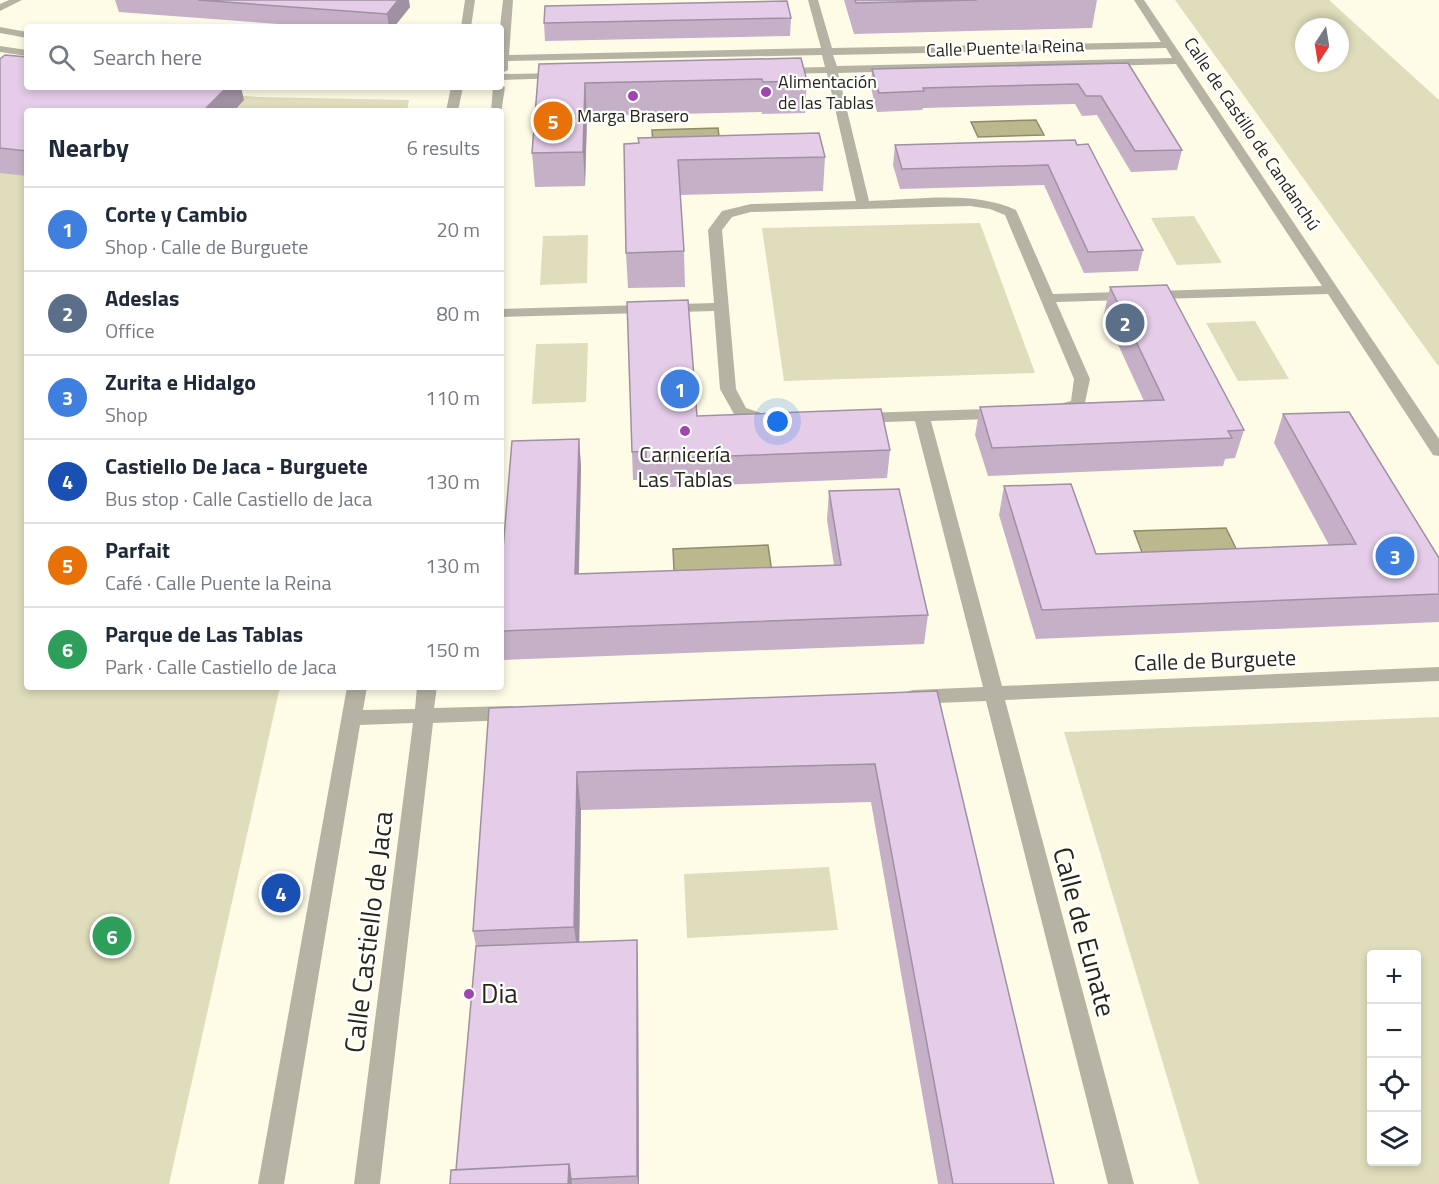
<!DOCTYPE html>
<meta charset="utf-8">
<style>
body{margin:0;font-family:"Titillium Web",sans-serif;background:#f2f2f3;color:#1f2937}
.controls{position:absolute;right:18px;bottom:18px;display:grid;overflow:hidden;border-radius:6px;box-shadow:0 3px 9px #0003}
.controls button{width:54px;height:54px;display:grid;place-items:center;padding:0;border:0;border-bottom:2px solid #e0e1e3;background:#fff;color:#1f2937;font:30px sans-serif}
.compass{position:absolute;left:1295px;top:18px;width:54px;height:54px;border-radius:50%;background:#fff;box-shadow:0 3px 9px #0003;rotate:192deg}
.you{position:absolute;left:778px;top:422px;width:21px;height:21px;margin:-15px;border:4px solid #fff;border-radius:50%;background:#1a73e8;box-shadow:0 0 0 9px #1a73e833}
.badge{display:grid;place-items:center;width:39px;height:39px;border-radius:50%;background:#a044af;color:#fff;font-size:20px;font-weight:700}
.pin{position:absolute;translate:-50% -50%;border:3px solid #fff;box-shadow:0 2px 6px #0006}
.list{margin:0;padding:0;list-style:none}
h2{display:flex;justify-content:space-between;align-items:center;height:78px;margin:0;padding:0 24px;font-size:26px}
h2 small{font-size:20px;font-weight:400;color:#747a83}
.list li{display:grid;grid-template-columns:39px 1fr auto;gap:18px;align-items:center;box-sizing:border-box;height:84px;padding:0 24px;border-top:2px solid #e0e1e3}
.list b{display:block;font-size:22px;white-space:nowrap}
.list p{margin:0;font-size:20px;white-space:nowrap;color:#747a83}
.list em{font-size:20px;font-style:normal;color:#747a83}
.icon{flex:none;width:33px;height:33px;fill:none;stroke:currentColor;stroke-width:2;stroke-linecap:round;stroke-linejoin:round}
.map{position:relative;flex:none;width:1439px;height:1184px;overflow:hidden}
.search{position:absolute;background:#fff;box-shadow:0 3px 9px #0003;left:24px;top:24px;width:480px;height:66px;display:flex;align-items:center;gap:15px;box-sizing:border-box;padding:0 21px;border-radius:6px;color:#747a83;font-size:22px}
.panel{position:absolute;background:#fff;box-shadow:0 3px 9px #0003;left:24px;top:108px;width:480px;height:582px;border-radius:6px}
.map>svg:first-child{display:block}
.green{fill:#e0ddbc;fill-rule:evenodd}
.water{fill:#bcb88d;stroke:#8f8c6a;stroke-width:1.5}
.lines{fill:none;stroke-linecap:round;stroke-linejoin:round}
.minor{fill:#b5b3a4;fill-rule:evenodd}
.wall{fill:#c5b0c8}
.shaded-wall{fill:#a090a3}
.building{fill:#e5cde9;stroke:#a090a3;stroke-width:1.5}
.poi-dot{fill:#a044af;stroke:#fff;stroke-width:2}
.labels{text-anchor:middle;stroke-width:4.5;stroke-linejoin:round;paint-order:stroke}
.far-street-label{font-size:18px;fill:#272618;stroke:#fff}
.far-poi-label{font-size:18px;fill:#272618;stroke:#fff;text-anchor:start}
.poi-label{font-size:22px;fill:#272618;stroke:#fff}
.street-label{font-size:22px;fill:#272618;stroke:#fff}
.near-street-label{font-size:27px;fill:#272618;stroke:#fff}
.near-poi-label{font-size:27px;fill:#272618;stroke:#fff;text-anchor:start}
</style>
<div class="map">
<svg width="1439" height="1184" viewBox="0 0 1439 1184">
<rect width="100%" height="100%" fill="#fefce7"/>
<path class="green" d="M1175 0H1329L1439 100V367ZM1304 27H1340V63H1304Z
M0 71 27 87H130L258 97 409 100 407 111H27V687H280L169 1184H0Z
M1194 216 1222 263 1177 265 1151 218Z
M980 223 1035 373 784 381 762 228Z
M588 235 587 283 540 285 543 236Z
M1255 321 1289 379 1238 381 1206 323Z
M588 343 586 402 532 404 536 344Z
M1439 717V1184H1199L1064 732ZM1372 954H1416V1162H1372Z
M829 867 838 930 687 938 684 874Z"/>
<path class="water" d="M1036 120 1044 135 978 137 971 122Z
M718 128 720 144 653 146 652 130Z
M1226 528 1245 567 1149 571 1134 531Z
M768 545 774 586 675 590 673 549Z"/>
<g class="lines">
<path class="minor" d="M9 0H22L0 11V4Z
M465 0H475L471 27H461Z
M503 0H513L509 55 821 48 808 0H818L832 48 1161 42 1134 0H1144L1439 439V456L1433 455 1328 294 1056 302 1090 379 1084 407 1047 417 931 421 1002 686 1439 667V681L1005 700 1134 1184H1108L986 701 913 704 906 702 903 697 906 692 913 690 983 687 915 421 769 426 734 414 720 389 714 311 501 317V309L714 303 708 230 722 211 751 204 856 201 827 73 782 74 776 71 782 68 825 67 822 55 508 61V70L502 73 500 27ZM1166 48 1172 58 837 66 833 55ZM1176 64 1322 286 1053 294 1016 210C971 190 917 200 869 201L838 73ZM970 206 990 209 1005 215 1074 379 1071 401 1047 407 770 416 746 408 736 389 722 230 732 217 751 212Z
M0 27 27 32V38L0 33Z
M0 46 27 50V56L0 52Z
M562 73 566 74V78L501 80V74Z
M501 84 505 87 501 114V111H491L493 87H501Z
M451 87H463L458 111H446Z
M347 687H367L363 710 415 709 417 687H437L434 708 511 706 518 708 521 713 518 718 511 720 433 723 380 1184H354L413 723 360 725 284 1184H258Z"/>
</g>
<path class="wall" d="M115 0H398L410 7 394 27H319L119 12Z
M844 0H1097L1092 28 854 34Z
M791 18 790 36 545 41 544 23Z
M0 59 244 100 27 111V176L0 173Z
M1128 63 1182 150 1177 170 1131 172 1097 115 1082 116 1075 104 923 108 922 110 877 112 871 88 872 69Z
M539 64 807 81 805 113 762 114V112L587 116 585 186 535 187 532 153Z
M638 143 825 157 823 191 680 195 684 251 685 287 628 288 626 253Z
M895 145H1077L1143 250 1138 271 1084 273 1044 185 900 189 893 165Z
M1110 287 1244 430 1235 458 1225 459 1223 466 988 476 975 435 980 407 1144 401 1104 314Z
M1283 414 1439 558V622L1036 639 999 515 1004 486 1096 554 1329 545 1274 443Z
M697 416 890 450 887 478 648 488 647 480H633L632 452Z
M579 439 581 467 579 574 834 565 827 520 829 491 928 615 924 644 501 660V573Z
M937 691 1054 1184H938L871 802 581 810 579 942 638 962 639 1184H450L456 1170 476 946 473 931 489 708Z"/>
<path class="shaded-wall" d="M398 0H409L410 7 394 27H389L387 14Z
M585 83 587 116 585 186 583 152Z
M227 87H241L244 100 234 111H203Z
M579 439 581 467 578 603 575 574Z
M577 772 581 810 579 964 574 927Z
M637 940 638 962 639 1184H638L637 1176Z
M569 1164 572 1184H568Z"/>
<path class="building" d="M198 0H398L387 14Z
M855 0H977L856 3Z
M787 1 791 18 544 23 545 6Z
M5 55 27 57V87H227L203 111H27V151L0 148V59Z
M801 58 807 81 763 82 762 79 585 83 583 152 532 153 539 64Z
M1128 63 1182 150 1135 151 1101 96H1086L1078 84 923 88 924 91 879 93 872 69Z
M819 133 825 157 678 160 684 251 626 253 624 144 639 143 638 138Z
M1075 140 1077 145 1088 144 1143 250 1088 252 1048 165 902 169 895 145Z
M1167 285 1244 430 1228 431 1232 438 992 448 980 407 1164 400 1110 287Z
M688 300 697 416 881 409 890 450 646 459V451L632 452 627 302Z
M1349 412 1439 558V594L1042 610 1004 486 1071 484 1096 554 1356 544 1283 414Z
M579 439 575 574 841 565 829 491 899 489 928 615 501 631V573L512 441Z
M937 691 1054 1184H953L875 764 577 772 574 927 473 931 489 708Z
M637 940V1176L571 1179 569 1164 456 1170 476 946Z
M569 1164 568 1184H450L451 1170Z"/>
<g class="poi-dot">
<circle cx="766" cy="92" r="6"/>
<circle cx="633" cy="96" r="6"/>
<circle cx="685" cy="431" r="6"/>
<circle cx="469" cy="994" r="6"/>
</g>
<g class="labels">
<g class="far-street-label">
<text transform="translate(1005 48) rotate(-2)" y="6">Calle Puente la Reina</text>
<text transform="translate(1252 134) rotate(56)" y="6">Calle de Castillo de Candanchú</text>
</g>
<g class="far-poi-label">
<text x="778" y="88">Alimentación<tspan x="778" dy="21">de las Tablas</tspan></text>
<text x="633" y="122" text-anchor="middle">Marga Brasero</text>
</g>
<g class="poi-label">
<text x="685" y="462">Carnicería<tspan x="685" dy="25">Las Tablas</tspan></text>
</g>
<g class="street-label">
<text transform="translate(1215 660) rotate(-2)" y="8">Calle de Burguete</text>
</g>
<g class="near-street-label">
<text transform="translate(369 932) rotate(-83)" y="9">Calle Castiello de Jaca</text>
<text transform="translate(1084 932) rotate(75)" y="9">Calle de Eunate</text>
</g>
<g class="near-poi-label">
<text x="481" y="1003">Dia</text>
</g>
</g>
</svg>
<div class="controls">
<button>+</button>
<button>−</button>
<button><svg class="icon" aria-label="locate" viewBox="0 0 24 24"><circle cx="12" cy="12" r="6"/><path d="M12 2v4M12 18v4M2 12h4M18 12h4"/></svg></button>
<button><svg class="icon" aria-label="layers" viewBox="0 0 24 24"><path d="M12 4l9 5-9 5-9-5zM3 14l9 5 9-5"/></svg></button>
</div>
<svg class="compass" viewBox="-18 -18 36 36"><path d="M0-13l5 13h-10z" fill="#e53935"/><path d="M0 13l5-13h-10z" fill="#747a83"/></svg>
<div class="you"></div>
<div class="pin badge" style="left:680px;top:389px;background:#3f7fe0">1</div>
<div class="pin badge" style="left:1125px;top:323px;background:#5c6f8a">2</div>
<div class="pin badge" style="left:1395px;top:556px;background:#3f7fe0">3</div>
<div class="pin badge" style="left:281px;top:893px;background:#1a4fb4">4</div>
<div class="pin badge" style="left:553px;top:121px;background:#e8710a">5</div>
<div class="pin badge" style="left:112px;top:936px;background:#2e9e5b">6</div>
<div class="search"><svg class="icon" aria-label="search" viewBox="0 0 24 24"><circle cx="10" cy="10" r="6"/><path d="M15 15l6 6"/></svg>Search here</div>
<section class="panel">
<h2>Nearby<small>6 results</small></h2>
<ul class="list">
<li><span class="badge" style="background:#3f7fe0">1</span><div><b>Corte y Cambio</b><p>Shop · Calle de Burguete</p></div><em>20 m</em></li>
<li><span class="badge" style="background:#5c6f8a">2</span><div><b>Adeslas</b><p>Office</p></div><em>80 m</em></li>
<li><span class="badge" style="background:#3f7fe0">3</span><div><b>Zurita e Hidalgo</b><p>Shop</p></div><em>110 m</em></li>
<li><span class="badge" style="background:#1a4fb4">4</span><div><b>Castiello De Jaca - Burguete</b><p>Bus stop · Calle Castiello de Jaca</p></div><em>130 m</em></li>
<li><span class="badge" style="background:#e8710a">5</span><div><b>Parfait</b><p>Café · Calle Puente la Reina</p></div><em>130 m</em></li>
<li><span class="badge" style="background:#2e9e5b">6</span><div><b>Parque de Las Tablas</b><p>Park · Calle Castiello de Jaca</p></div><em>150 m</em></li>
</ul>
</section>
</div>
